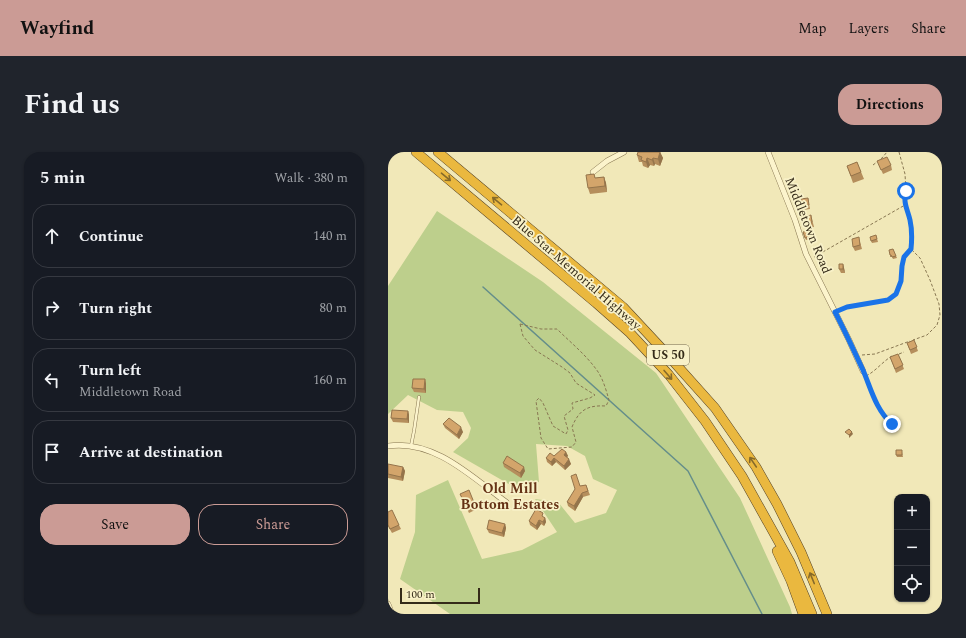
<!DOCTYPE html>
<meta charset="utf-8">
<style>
body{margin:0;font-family:Spectral,serif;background:#20242c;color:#f1f3f6}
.controls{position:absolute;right:12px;bottom:12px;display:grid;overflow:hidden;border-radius:8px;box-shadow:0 1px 3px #0004}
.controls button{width:36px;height:36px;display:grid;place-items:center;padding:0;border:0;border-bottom:1px solid #363941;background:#171b24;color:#f1f3f6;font:20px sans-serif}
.scale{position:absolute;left:12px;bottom:10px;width:80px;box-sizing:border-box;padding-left:4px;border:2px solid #352b19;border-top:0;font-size:11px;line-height:14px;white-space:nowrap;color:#352b19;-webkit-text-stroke:3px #f8f1c8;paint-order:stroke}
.stop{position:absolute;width:12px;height:12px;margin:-9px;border:3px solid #1a73e8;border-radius:50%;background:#fff}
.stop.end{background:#1a73e8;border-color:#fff;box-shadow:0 1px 4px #0008}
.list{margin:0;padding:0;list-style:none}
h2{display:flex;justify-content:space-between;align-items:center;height:52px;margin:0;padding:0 16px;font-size:17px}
h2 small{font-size:13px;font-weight:400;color:#9ea1a6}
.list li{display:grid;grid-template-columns:26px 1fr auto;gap:12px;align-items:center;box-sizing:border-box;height:64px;margin:0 8px 8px;padding:0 8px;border:1px solid #363941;border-radius:16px}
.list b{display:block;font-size:15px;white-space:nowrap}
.list p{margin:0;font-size:13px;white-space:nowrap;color:#9ea1a6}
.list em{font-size:13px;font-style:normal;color:#9ea1a6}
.actions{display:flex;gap:8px;padding:12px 16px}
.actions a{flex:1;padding:9px 0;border:1px solid #cb9b95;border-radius:16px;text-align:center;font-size:14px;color:#cb9b95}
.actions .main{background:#cb9b95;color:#111}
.icon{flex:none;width:22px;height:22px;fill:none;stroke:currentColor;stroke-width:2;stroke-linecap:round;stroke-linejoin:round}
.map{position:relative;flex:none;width:554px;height:462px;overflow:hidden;border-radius:16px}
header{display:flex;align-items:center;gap:24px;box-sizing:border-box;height:56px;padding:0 20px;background:#cb9b95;color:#111}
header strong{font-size:19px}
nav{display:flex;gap:22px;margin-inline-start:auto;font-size:14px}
.intro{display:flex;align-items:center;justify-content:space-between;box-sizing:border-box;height:96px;padding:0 24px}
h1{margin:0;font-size:28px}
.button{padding:10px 18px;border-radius:16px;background:#cb9b95;color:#111;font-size:14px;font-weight:700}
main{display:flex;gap:24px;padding:0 24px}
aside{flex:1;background:#171b24;border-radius:16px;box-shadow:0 1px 3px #0004}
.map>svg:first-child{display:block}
.green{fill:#bdcf8c}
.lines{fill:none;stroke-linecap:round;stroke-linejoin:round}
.stream{stroke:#658e8a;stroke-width:1.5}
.service-casing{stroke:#887752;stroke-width:3.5}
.minor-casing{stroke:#887752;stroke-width:6}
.motorway-casing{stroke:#554328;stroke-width:10}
.path{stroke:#887752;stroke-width:1;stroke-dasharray:3 2;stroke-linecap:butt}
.service{stroke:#fcf4cc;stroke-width:2.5}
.minor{stroke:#fcf4cc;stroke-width:5}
.motorway{stroke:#eab83f;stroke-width:9}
.wall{fill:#b58e5c}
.shaded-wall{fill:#94744b}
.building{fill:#d3a56b;stroke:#94744b}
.oneway{stroke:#866a2a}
.route{stroke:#1a73e8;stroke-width:5}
.labels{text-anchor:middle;stroke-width:3.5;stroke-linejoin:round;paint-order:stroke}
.shield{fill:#f8f1c8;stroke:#70664e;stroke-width:1}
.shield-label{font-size:12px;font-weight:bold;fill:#352b19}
.street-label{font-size:13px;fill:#352b19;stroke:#f8f1c8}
.neighbourhood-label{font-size:14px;font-weight:bold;fill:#653215;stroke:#f8f1c8}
</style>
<header>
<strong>Wayfind</strong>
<nav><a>Map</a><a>Layers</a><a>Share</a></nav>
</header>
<div class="intro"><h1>Find us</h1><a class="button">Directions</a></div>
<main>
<aside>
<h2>5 min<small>Walk · 380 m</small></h2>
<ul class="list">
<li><svg class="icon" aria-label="ahead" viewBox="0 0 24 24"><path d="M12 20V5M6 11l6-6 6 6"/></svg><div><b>Continue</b></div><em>140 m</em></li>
<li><svg class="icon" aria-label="right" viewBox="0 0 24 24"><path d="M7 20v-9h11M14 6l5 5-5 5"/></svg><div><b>Turn right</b></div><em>80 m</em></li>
<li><svg class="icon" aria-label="left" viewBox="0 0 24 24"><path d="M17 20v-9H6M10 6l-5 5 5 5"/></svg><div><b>Turn left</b><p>Middletown Road</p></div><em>160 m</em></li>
<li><svg class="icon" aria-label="arrive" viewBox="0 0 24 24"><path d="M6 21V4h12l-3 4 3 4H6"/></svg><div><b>Arrive at destination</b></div></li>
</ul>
<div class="actions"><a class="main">Save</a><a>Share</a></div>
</aside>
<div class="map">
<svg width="554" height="462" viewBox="0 0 554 462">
<rect width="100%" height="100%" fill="#f1e8b8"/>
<path class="green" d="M49 59 155 130 268 221 352 346 402 455 404 462H62L12 427 27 380 28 343 60 328 94 407 134 398 169 380 147 347 170 350 187 371 218 361 229 338 205 327 197 304 179 294 148 292 151 330 124 334 65 300 80 286 83 276 75 260 49 258 20 243 0 262V134Z"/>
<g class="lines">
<path class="stream" d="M95 135 300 319 374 462"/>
<defs>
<path id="service" d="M23 294 26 279 31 245"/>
<path id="minor" d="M380 0 407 68 418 102 461 188 475 219
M205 20 219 9 236 0
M0 294C46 287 84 325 118 350
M0 452 4 462"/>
<path id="motorway" d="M28 0 208 151 242 181 281 223 317 269 354 324 402 410 424 462
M50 0 235 155 276 199 327 256 368 315 389 352 413 400 439 462
M389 399 403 429 415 462"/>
</defs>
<use href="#service" class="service-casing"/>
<use href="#minor" class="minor-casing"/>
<use href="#motorway" class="motorway-casing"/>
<path class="path" d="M511 0 517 22 518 39 516 47 522 68 524 85 523 97 532 106 542 128 551 152 552 163 549 173 539 183 525 188
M485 13 494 6 499 0
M426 105 517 53
M451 158C461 154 470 152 481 151 487 150 494 151 500 149 516 142 510 120 515 107 517 103 521 100 523 98
M132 172 153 177H169C182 190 197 202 208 217 215 226 218 238 221 248L218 254C199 253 191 258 184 275L188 290 184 295 160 297 153 286 148 249 151 246 155 251 165 274 178 282 180 278 176 264 185 257 184 251 202 246 207 243 188 231 182 221 174 215 147 198 135 184Z
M511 202 516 200
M474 203 487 202 522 189
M477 224C486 246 490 264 513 276
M478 224C488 219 494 210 504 204"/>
<use href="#service" class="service"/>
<use href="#minor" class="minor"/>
<use href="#motorway" class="motorway"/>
</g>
<path class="wall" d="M272 0 275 6 272 14 267 12 266 14 262 13 260 16 255 14 254 10H251L249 3Z
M469 10 476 27 465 31 459 14Z
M491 13H503L504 18 495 22Z
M206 22 207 26 216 25 218 31 219 40 202 42 200 36Z
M420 46 422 57 415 58 414 54Z
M424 67 426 75 419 76 417 72Z
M419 79 421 87 418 88 415 80Z
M488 83 490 90 484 91 483 89Z
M472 90 474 97 467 99 465 95Z
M505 97 509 106 505 107 504 105H502V103Z
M455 112 456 116 457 121H453L451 117Z
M526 188 530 199 523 202 519 191Z
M510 202 516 217 508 221 502 205Z
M37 227 38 232V241L26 240 24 236Z
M20 259 21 263V271L5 270 3 266Z
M55 272 75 280 71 287 57 276Z
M178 300 180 304 179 305 183 312 177 318 168 310 164 314 159 310 158 306 166 304Z
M514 300 515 305H509L508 303Z
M115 311 137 319 133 326 116 315Z
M0 314 15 315 17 319 15 329 0 326Z
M198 333 202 343 195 345 187 359 180 354 179 350 192 334Z
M72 342 87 353 89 357 81 361Z
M0 360 11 373 13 377 4 381 0 374Z
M157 365 158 370 156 374 153 372 149 378 142 373 141 369Z
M117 372 118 376 116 385 101 381 99 377Z"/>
<path class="shaded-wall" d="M272 0 275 6 272 14 270 7Z
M259 6 262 13 260 16 258 10Z
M265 6 267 12 266 14 264 8Z
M216 25 218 31 219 40 217 34Z
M455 112 456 116 457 121 455 117Z
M37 227 38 232V241L36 237Z
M20 259 21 263V271L19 267Z
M73 275 75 280 71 287 69 283Z
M464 280 465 282 461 286V283Z
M178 300 180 304 177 307 176 303Z
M166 306 168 310 164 314 163 310Z
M181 307 183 312 177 318 176 314Z
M15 315 17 319 15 329 13 325Z
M136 315 137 319 133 326 132 321Z
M194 341 195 345 187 359 186 354Z
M157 366 158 370 156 374 155 370Z
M151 368 153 372 149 378 148 374Z
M117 372 118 376 116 385 114 381Z"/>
<path class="building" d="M250 0H272L270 7 265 6 264 8 259 6 258 10 253 8 254 5 249 3Z
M499 5 503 13 493 18 489 9Z
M469 10 473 20 463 24 459 14Z
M206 22 207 26 216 25 217 34 200 36 198 23Z
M420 46 421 53 414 54 413 47Z
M423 63 424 70 417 72 416 65Z
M419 79 421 85 417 86 415 80Z
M488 83 489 87 483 89 482 85Z
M471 85 472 93 465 95 464 87Z
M505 97 508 104 504 105 503 103H502L501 98Z
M451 112H455V117H451Z
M526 188 529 195 522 198 519 191Z
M510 202 515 213 507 217 502 205Z
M25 227H37L36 237 24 236Z
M4 258 20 259 19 267 3 266Z
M61 266 73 275 69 283 55 272Z
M461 277 464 280 461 283 457 280Z
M174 297 178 300 176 303 181 307 176 314 166 306 163 310 158 306 162 301 166 304Z
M508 298H514V303H508Z
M119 304 136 315 132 321 115 311Z
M0 312 15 315 13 325 0 322Z
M188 322 192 334 198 333 200 339 194 341 186 354 179 350 187 337 183 324Z
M81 338 87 353 79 356 72 342Z
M148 357 155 361 154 364 157 366 155 370 151 368 148 374 141 369Z
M4 358 11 373 2 377 0 373V360Z
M101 368 117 372 114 381 99 377Z"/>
<defs><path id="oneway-shaft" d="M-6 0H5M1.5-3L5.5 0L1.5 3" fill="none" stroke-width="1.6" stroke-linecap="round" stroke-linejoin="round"/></defs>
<g class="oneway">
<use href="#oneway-shaft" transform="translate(58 25) rotate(40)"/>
<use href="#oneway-shaft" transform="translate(109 49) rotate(-140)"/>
<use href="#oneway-shaft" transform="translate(280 223) rotate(49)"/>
<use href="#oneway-shaft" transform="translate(365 310) rotate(-124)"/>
<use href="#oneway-shaft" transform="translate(424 426) rotate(-112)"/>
</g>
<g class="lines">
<path class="route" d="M504 272C488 258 483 237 475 218 466 199 457 179 447 160L459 155 500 148 508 142 513 129 514 114 516 105 523 97C524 87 524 77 522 68 519 56 515 51 518 39"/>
</g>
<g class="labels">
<rect class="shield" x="259" y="193" width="42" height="20" rx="3"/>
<g class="shield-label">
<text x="280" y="207">US 50</text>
</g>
<g class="street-label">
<text transform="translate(421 73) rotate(68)" y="5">Middletown Road</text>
<text transform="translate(189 120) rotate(41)" y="5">Blue Star Memorial Highway</text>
</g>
<g class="neighbourhood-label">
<text x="122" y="341">Old Mill<tspan x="122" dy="16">Bottom Estates</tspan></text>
</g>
</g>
</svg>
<div class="controls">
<button>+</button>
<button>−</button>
<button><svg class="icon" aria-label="locate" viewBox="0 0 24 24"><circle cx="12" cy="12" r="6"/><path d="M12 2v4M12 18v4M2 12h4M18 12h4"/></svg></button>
</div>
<div class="scale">100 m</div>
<div class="stop" style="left:518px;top:39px"></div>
<div class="stop end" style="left:504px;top:272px"></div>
</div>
</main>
